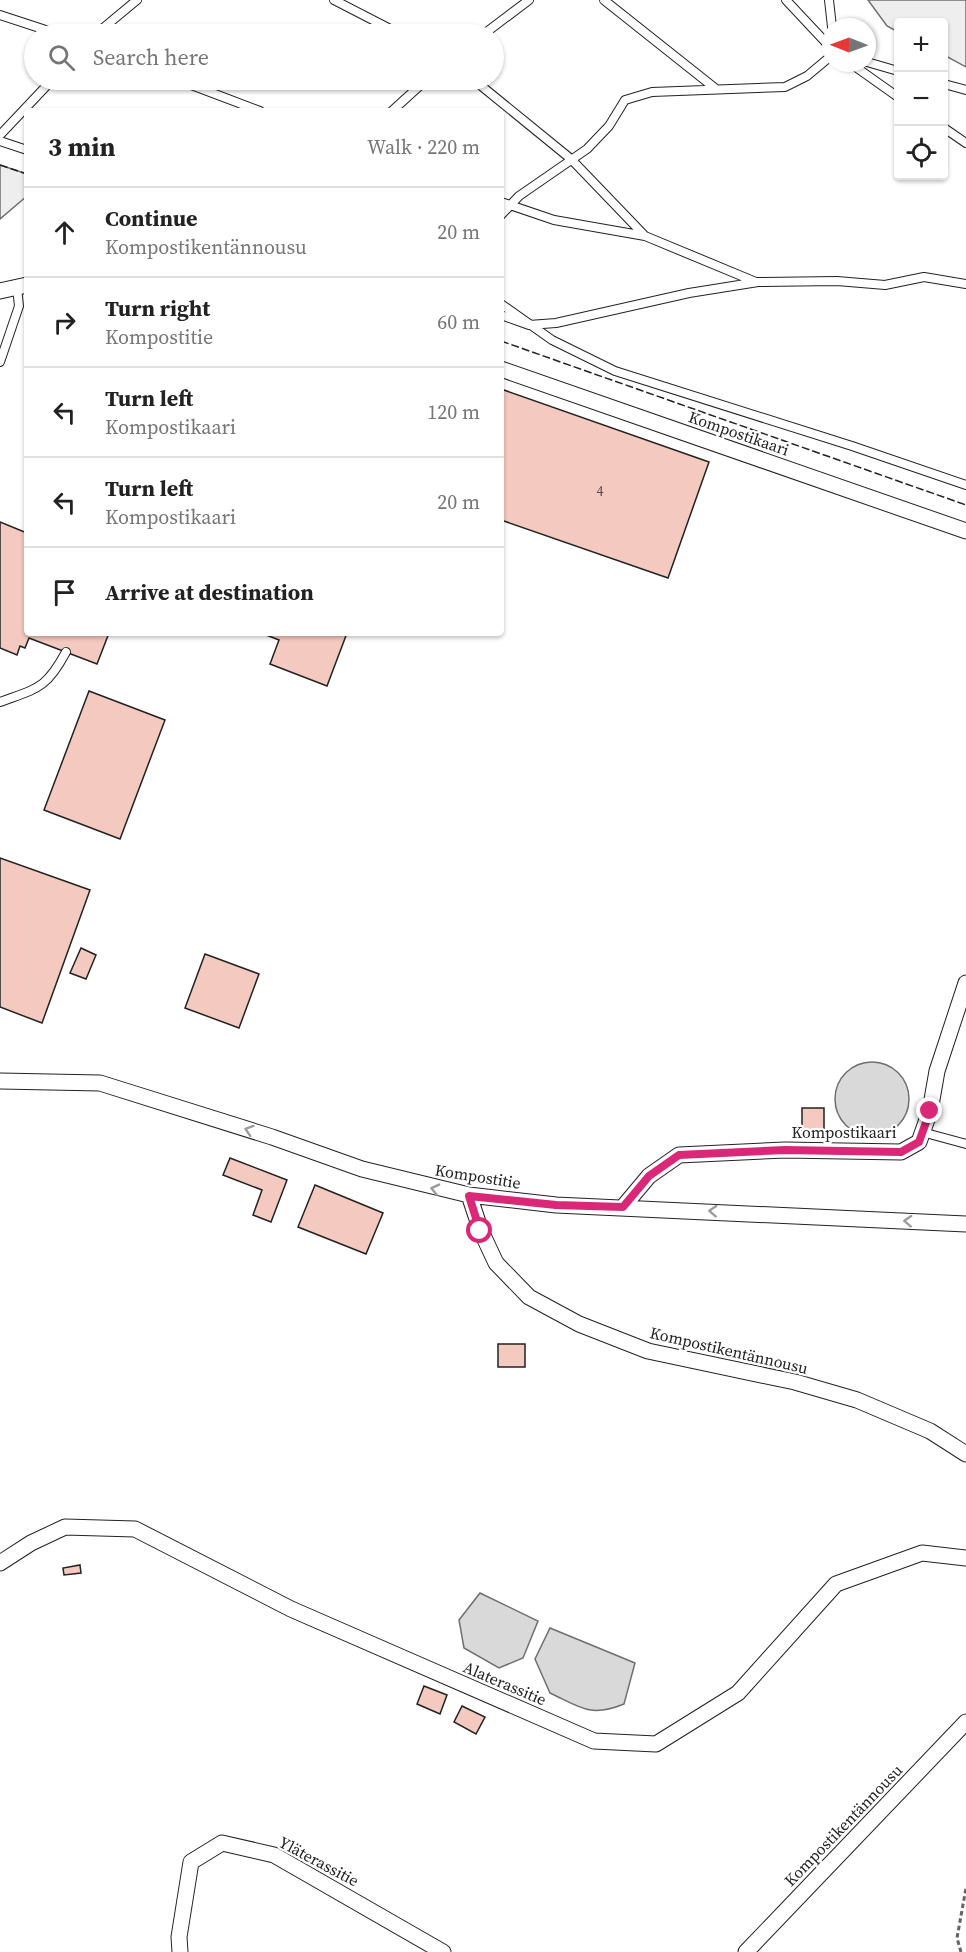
<!DOCTYPE html>
<meta charset="utf-8">
<style>
body{margin:0;font-family:"Source Serif 4",serif;background:#f6f6f6;color:#222}
.controls{position:absolute;right:18px;top:18px;display:grid;overflow:hidden;border-radius:6px;box-shadow:0 2px 4px #0004}
.controls button{width:54px;height:54px;display:grid;place-items:center;padding:0;border:0;border-bottom:2px solid #e0e0e0;background:#fff;color:#222;font:30px sans-serif}
.compass{position:absolute;left:822px;top:18px;width:54px;height:54px;border-radius:50%;background:#fff;box-shadow:0 2px 4px #0004;rotate:271deg}
.stop{position:absolute;width:18px;height:18px;margin:-14px;border:4px solid #db2777;border-radius:50%;background:#fff}
.stop.end{background:#db2777;border-color:#fff;box-shadow:0 2px 6px #0008}
.list{margin:0;padding:0;list-style:none}
h2{display:flex;justify-content:space-between;align-items:center;height:78px;margin:0;padding:0 24px;font-size:26px}
h2 small{font-size:20px;font-weight:400;color:#767676}
.list li{display:grid;grid-template-columns:39px 1fr auto;gap:18px;align-items:center;box-sizing:border-box;height:90px;padding:0 24px;border-top:2px solid #e0e0e0}
.list b{display:block;font-size:22px;white-space:nowrap}
.list p{margin:0;font-size:20px;white-space:nowrap;color:#767676}
.list em{font-size:20px;font-style:normal;color:#767676}
.icon{flex:none;width:33px;height:33px;fill:none;stroke:currentColor;stroke-width:2;stroke-linecap:round;stroke-linejoin:round}
.map{position:relative;flex:none;width:966px;height:1952px;overflow:hidden}
.search{position:absolute;background:#fff;box-shadow:0 2px 4px #0004;left:24px;top:24px;width:480px;height:66px;display:flex;align-items:center;gap:15px;box-sizing:border-box;padding:0 21px;border-radius:33px;color:#767676;font-size:22px}
.panel{position:absolute;background:#fff;box-shadow:0 2px 4px #0004;left:24px;top:108px;width:480px;height:528px;border-radius:6px}
.map>svg:first-child{display:block}
.green{fill:#eee;stroke:#6f6f6f;stroke-width:1.5}
.water{fill:#d9d9d9;stroke:#6f6f6f;stroke-width:1.5}
.building{fill:#f3c9c0;stroke:#222;stroke-width:1.5}
.lines{fill:none;stroke-linecap:round;stroke-linejoin:round}
.service-casing{stroke:#222;stroke-width:10}
.minor-casing{stroke:#222;stroke-width:17}
.path{stroke:#646464;stroke-width:3;stroke-dasharray:4.5 3;stroke-linecap:butt}
.service{stroke:#fff;stroke-width:8}
.minor{stroke:#fff;stroke-width:15}
.fence{stroke:#222;stroke-width:1.5;stroke-dasharray:8 3;stroke-linecap:butt}
.oneway{stroke:#9c9c9c}
.route{stroke:#db2777;stroke-width:8}
.labels{text-anchor:middle;stroke-width:4.5;stroke-linejoin:round;paint-order:stroke}
.number-label{font-size:14px;fill:#564c4a}
.street-label{font-size:16px;fill:#222;stroke:#fff}
</style>
<div class="map">
<svg width="966" height="1952" viewBox="0 0 966 1952">
<rect width="100%" height="100%" fill="#fff"/>
<path class="green" d="M868 0H966V67L944 55V22H898V32L887 26Z
M0 165 27 174V196L0 219Z"/>
<path class="water" d="M835 1099a37 37 0 1 1 74 0a37 37 0 1 1-74 0Z
M480 1593 538 1621 523 1658 499 1668 464 1648 459 1620Z
M550 1628 635 1663 624 1704C590 1718 580 1707 550 1693L535 1659Z"/>
<path class="building" d="M501 389 709 462 668 578 501 520Z
M0 522 27 533V633H109L97 664 29 638 25 648 20 646 17 655 0 648Z
M261 633H347L327 686 270 664 279 640Z
M89 691 165 720 120 839 44 810Z
M0 858 90 890 42 1023 0 1007Z
M81 948 96 955 86 979 70 973Z
M205 954 259 974 239 1028 185 1008Z
M802 1108H824V1137H802Z
M230 1158 287 1180 271 1222 253 1215 262 1190 223 1175Z
M315 1185 383 1213 366 1254 298 1227Z
M498 1344H525V1367H498Z
M80 1565 81 1573 64 1575 63 1568Z
M424 1686 447 1695 440 1714 417 1704Z
M462 1706 485 1717 476 1734 454 1722Z"/>
<g class="lines">
<defs>
<path id="service" d="M334 0 400 34
M604 0 716 89
M786 0 831 48
M829 0 832 27
M0 15 58 34
M96 34 137 0
M484 34 529 0
M867 62 898 71
M850 63 898 97
M178 80 260 111
M474 80 571 159 645 236 756 282
M944 84 966 90
M392 111 426 80
M944 128 966 143
M0 135 52 80
M0 141 27 150
M501 202 554 220 645 236
M501 215 519 196 587 149 609 126 625 100 652 92 785 87 807 76 831 56
M501 304 552 340 615 371 852 446 966 485
M501 315 529 325 556 323 689 293 758 282 837 281 885 285 924 277 966 284
M0 362 19 306 17 288
M0 702C38 688 46 689 66 652
M922 1132 966 1144"/>
<path id="minor" d="M0 291 27 285
M501 369 966 531
M0 1081 100 1083 272 1137 362 1169 469 1195 556 1205 966 1224
M469 1195 481 1231 496 1263 529 1297 579 1324 648 1351 795 1382 857 1400 930 1431 966 1454
M623 1207 649 1176 679 1155 785 1150 901 1152 919 1142 930 1111 937 1071 966 983
M0 1563 31 1543 65 1527 135 1529 291 1609 594 1741 656 1744 738 1693 836 1584 922 1553 966 1558
M180 1952 179 1937 191 1862 222 1843 274 1855 443 1952
M746 1952 966 1722"/>
</defs>
<use href="#service" class="service-casing"/>
<use href="#minor" class="minor-casing"/>
<path class="path" d="M961 1952 957 1938 966 1888"/>
<use href="#service" class="service"/>
<use href="#minor" class="minor"/>
<path class="fence" d="M0 165 27 174
M501 341 966 505"/>
</g>
<defs><path id="oneway-chevron" d="M-2-3.5L2.5 0L-2 3.5" fill="none" stroke-width="1.6" stroke-linecap="round" stroke-linejoin="round" transform="scale(1.5)"/></defs>
<g class="oneway">
<use href="#oneway-chevron" transform="translate(249 1130) rotate(-162)"/>
<use href="#oneway-chevron" transform="translate(435 1189) rotate(-167)"/>
<use href="#oneway-chevron" transform="translate(713 1211) rotate(-177)"/>
<use href="#oneway-chevron" transform="translate(908 1221) rotate(-177)"/>
</g>
<g class="lines">
<path class="route" d="M480 1231 469 1196 556 1205 623 1207 649 1176 679 1155 785 1150 901 1152 919 1142 930 1111"/>
</g>
<g class="labels">
<g class="number-label">
<text x="600" y="496">4</text>
</g>
<g class="street-label">
<text transform="translate(739 433) rotate(19)" y="6">Kompostikaari</text>
<text x="844" y="1138">Kompostikaari</text>
<text transform="translate(478 1176) rotate(9)" y="6">Kompostitie</text>
<text transform="translate(729 1350) rotate(13)" y="6">Kompostikentännousu</text>
<text transform="translate(505 1683) rotate(23)" y="6">Alaterassitie</text>
<text transform="translate(843 1825) rotate(-46)" y="6">Kompostikentännousu</text>
<text transform="translate(319 1861) rotate(28)" y="6">Yläterassitie</text>
</g>
</g>
</svg>
<div class="controls">
<button>+</button>
<button>−</button>
<button><svg class="icon" aria-label="locate" viewBox="0 0 24 24"><circle cx="12" cy="12" r="6"/><path d="M12 2v4M12 18v4M2 12h4M18 12h4"/></svg></button>
</div>
<svg class="compass" viewBox="-18 -18 36 36"><path d="M0-13l5 13h-10z" fill="#e53935"/><path d="M0 13l5-13h-10z" fill="#767676"/></svg>
<div class="stop" style="left:480px;top:1231px"></div>
<div class="stop end" style="left:930px;top:1111px"></div>
<div class="search"><svg class="icon" aria-label="search" viewBox="0 0 24 24"><circle cx="10" cy="10" r="6"/><path d="M15 15l6 6"/></svg>Search here</div>
<section class="panel">
<h2>3 min<small>Walk · 220 m</small></h2>
<ul class="list">
<li><svg class="icon" aria-label="ahead" viewBox="0 0 24 24"><path d="M12 20V5M6 11l6-6 6 6"/></svg><div><b>Continue</b><p>Kompostikentännousu</p></div><em>20 m</em></li>
<li><svg class="icon" aria-label="right" viewBox="0 0 24 24"><path d="M7 20v-9h11M14 6l5 5-5 5"/></svg><div><b>Turn right</b><p>Kompostitie</p></div><em>60 m</em></li>
<li><svg class="icon" aria-label="left" viewBox="0 0 24 24"><path d="M17 20v-9H6M10 6l-5 5 5 5"/></svg><div><b>Turn left</b><p>Kompostikaari</p></div><em>120 m</em></li>
<li><svg class="icon" aria-label="left" viewBox="0 0 24 24"><path d="M17 20v-9H6M10 6l-5 5 5 5"/></svg><div><b>Turn left</b><p>Kompostikaari</p></div><em>20 m</em></li>
<li><svg class="icon" aria-label="arrive" viewBox="0 0 24 24"><path d="M6 21V4h12l-3 4 3 4H6"/></svg><div><b>Arrive at destination</b></div></li>
</ul>
</section>
</div>
